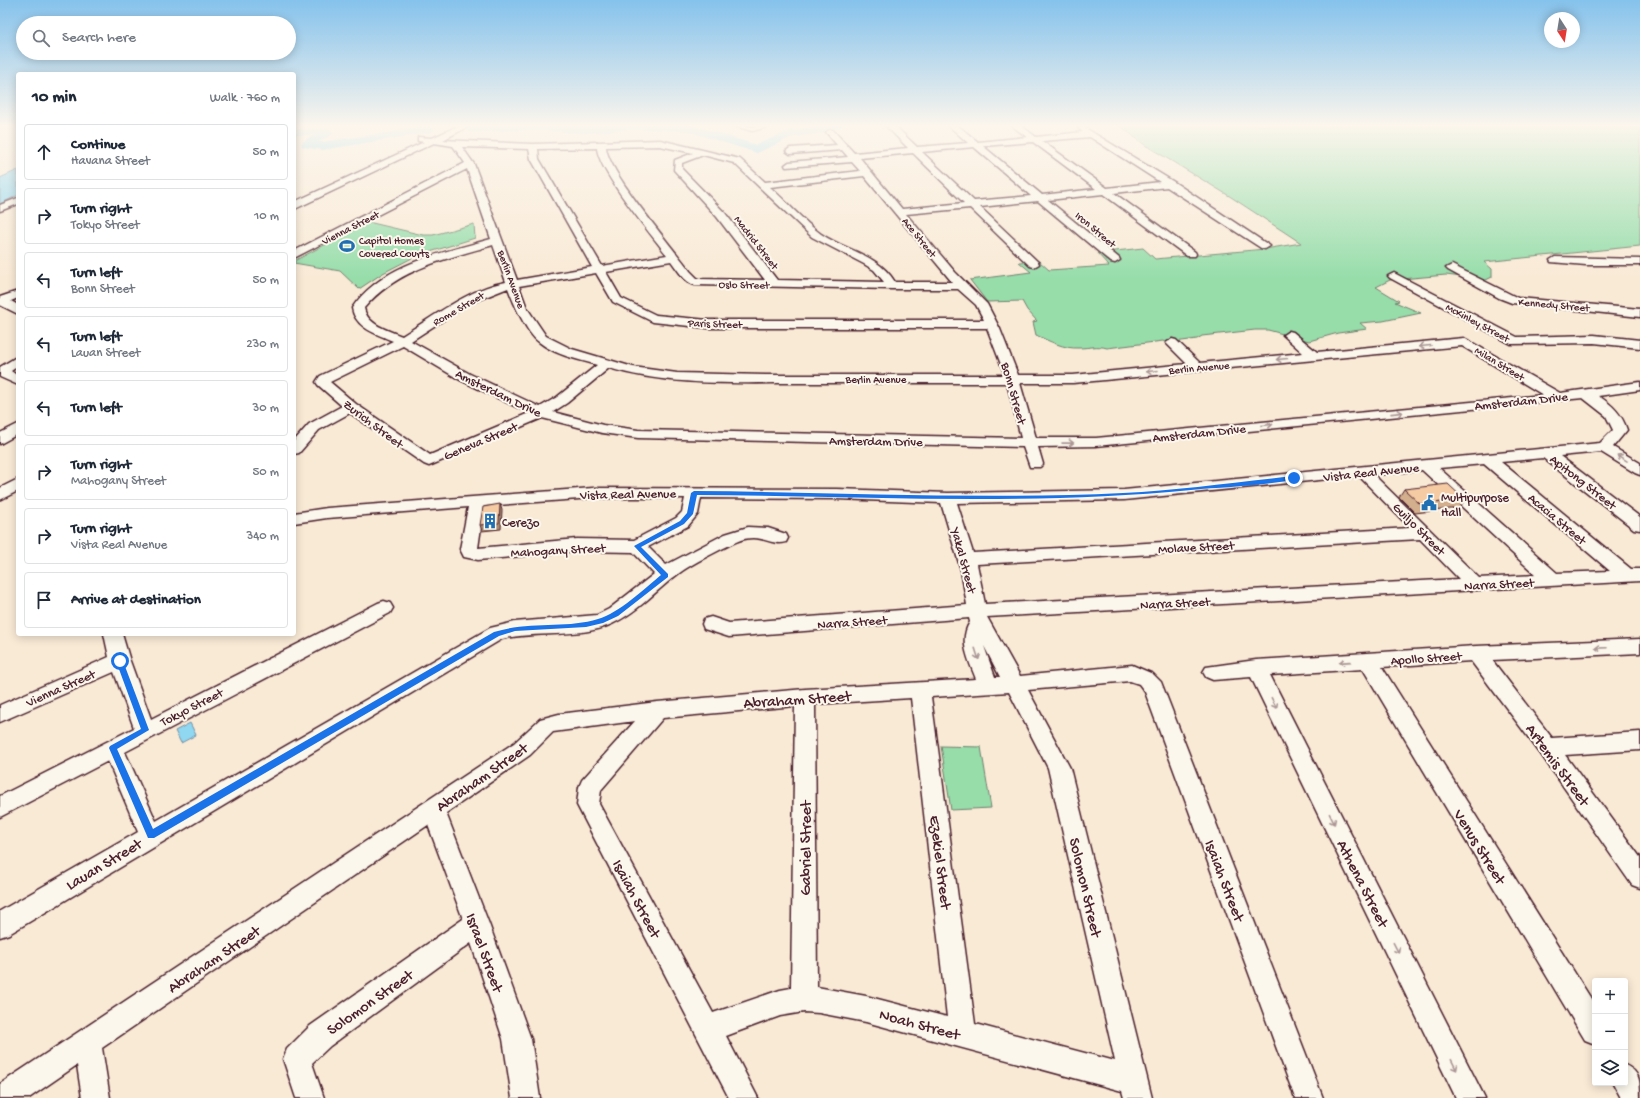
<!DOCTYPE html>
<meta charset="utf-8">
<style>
body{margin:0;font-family:"Gochi Hand",sans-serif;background:#f6f6f7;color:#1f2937}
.controls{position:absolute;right:12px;bottom:12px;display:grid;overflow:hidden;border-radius:4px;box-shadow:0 2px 10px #0003}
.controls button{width:36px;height:36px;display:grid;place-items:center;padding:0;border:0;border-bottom:1px solid #e0e1e3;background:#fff;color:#1f2937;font:20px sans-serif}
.compass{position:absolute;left:1544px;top:12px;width:36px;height:36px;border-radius:50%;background:#fff;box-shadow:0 2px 10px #0003;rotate:168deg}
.stop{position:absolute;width:12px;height:12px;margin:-9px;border:3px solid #1a73e8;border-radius:50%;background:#fff}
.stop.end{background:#1a73e8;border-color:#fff;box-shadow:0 1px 4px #0008}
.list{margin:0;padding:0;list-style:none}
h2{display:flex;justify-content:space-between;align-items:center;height:52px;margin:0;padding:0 16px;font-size:17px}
h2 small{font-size:13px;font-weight:400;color:#747a83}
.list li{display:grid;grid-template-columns:26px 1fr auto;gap:12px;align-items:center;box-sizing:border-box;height:56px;margin:0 8px 8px;padding:0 8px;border:1px solid #e0e1e3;border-radius:4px}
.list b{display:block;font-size:15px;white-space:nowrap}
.list p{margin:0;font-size:13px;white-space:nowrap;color:#747a83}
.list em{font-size:13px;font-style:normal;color:#747a83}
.icon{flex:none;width:22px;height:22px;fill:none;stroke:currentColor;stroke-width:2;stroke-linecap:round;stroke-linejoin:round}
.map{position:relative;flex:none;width:1640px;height:1098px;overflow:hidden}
.search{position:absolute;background:#fff;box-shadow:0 2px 10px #0003;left:16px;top:16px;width:280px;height:44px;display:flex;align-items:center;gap:10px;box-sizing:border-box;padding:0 14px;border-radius:22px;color:#747a83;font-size:15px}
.panel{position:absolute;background:#fff;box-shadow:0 2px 10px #0003;left:16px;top:72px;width:280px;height:564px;border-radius:4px}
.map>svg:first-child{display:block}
.green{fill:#96ddaa;stroke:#707e6a}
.water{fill:#90d7f1;stroke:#748da2}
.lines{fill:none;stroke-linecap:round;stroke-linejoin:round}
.river{fill:#90d7f1;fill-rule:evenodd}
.minor-casing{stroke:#4a1f2b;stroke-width:3}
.minor{fill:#fbf7ec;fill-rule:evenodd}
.wall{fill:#d3af8d;stroke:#4a1f2b}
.shaded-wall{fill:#ac8e73;stroke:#4a1f2b}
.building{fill:#f5cba4;stroke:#4a1f2b}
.oneway{stroke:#ab9695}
.route{fill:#1a73e8}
.labels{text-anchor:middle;stroke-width:4;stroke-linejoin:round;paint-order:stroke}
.far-street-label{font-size:11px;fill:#4a1f2b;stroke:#fbf7ec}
.far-poi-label{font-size:11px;fill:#4a1f2b;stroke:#fbf7ec;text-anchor:start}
.street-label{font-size:13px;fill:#4a1f2b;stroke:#fbf7ec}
.poi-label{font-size:13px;fill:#4a1f2b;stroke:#fbf7ec;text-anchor:start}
.near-street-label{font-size:16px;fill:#4a1f2b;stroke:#fbf7ec}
</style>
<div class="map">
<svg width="1640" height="1098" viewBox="0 0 1640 1098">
<rect width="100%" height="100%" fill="#f9ead6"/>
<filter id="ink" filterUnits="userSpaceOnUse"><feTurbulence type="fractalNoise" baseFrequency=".025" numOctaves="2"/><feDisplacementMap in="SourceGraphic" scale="8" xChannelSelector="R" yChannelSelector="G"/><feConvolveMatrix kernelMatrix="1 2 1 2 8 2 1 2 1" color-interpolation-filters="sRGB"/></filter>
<g filter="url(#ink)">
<path class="green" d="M1119 125H1640V246L1484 262 1492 269V277L1486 280 1446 275 1390 280 1376 287 1399 301 1395 302 1421 313 1383 321 1360 323 1367 329 1338 333 1309 341 1268 330H1255L1202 336 1197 339 1167 343 1163 341 1107 348C1097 345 1089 348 1079 348 1064 349 1049 341 1036 335L1033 322 1037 321 1027 310 1022 301 987 302 970 280 1031 272 1019 262 1039 261 1049 270 1109 266 1097 253 1143 248 1155 259 1265 249 1301 243 1231 197 1145 145Z
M368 222 423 235H433L474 224 475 238 414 257 383 273 359 289 340 271 294 263 296 260Z
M941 746 981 747 991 808 951 810Z"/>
<path class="water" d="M18 170V195L0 204V178Z
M190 723 196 735 181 743 175 731Z"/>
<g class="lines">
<path class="river" d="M482 125H691L756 145 789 131 826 125H843L841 127 824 133 792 137 757 153 688 131 636 129 584 133 528 130 470 132 464 129 470 126Z
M428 127 432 128 434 130 432 132 322 150 303 147 301 144 308 138 315 135H294V129H330L333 134 318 142H322Z"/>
<defs>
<path id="minor" d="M460 125H471L443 140 533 144 660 140 740 159 765 182 860 171 852 162 786 167 785 165 789 162 848 157 842 150 790 154 786 151 790 148 837 145 826 132 830 130H833L854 153 908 148 885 125H894L917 147 968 143 948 125H957L978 142 1027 137 1011 125H1020L1036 137 1083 132 1078 128 1082 126 1174 182 1270 246 1265 249 1261 248 1167 187 1114 193 1195 252 1196 254 1195 256H1187L1103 194 1048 200 1119 258 1120 260 1115 263 1111 262 1038 201 980 207 1038 262 1039 264 1034 267 1030 266 970 208 906 214 955 272 987 304 1000 329 1018 375H1073L1187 364 1166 343 1172 339 1176 340 1200 363 1303 353 1283 335 1289 331 1293 332 1317 352 1464 338 1560 393 1640 382V390L1598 396C1612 404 1622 414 1627 430L1613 447 1640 463V475L1635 473 1601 452 1560 456 1640 517V530L1634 529 1543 458 1501 462 1631 569H1640V581L987 617 1020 676 1132 665 1153 674 1161 682 1323 1098H1295L1145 692 1139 684 1130 681 1028 690 1070 768 1152 1098H1124L1122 1091 866 1022 819 1013 804 1012 780 1016 726 1036 758 1098H729L577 805 579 787 582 780 635 721 553 732 530 755 446 813 489 924 531 1039 540 1098H512L503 1039 471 943 330 1046 312 1063 324 1098H296L283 1059 287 1049 310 1026 463 919 428 825 102 1048 110 1098H82L77 1065 29 1098H0V1084L514 743 540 719 559 714 657 702 805 689 976 679C969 661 958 640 970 622L969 618 729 637 704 629 702 624 704 619 711 617 729 623 967 605 961 570 941 503 837 499 701 498 698 514 688 526 648 547 666 565 725 534 748 527 768 528 786 534 788 538 786 542C769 547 761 531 736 542 718 551 694 562 678 574 655 591 634 616 607 626 576 638 535 631 502 639L9 934 0 937V911L138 832 108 761 0 817V796L134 728 114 672 0 722V705L109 657 104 634H122L130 661 151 719 378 603 384 601 390 603 393 608 390 613 125 752 156 821 490 628 515 622 597 615 609 609 654 574 633 552 577 551 478 560 464 557 460 549 468 507 327 518 294 523V513L327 508 593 488 837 489 948 493 1124 490 1600 443 1613 430 1606 416 1583 398 1096 446 1038 447 1043 464 1040 467H1030L1023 447 638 438 602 433 542 418 429 466 424 464 350 413 319 430 299 453 294 454V441L309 424 342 406 318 385 316 382 320 376 393 341C377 334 355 328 352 308 383 263 442 253 491 239L467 169 294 258V251L465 163 453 146 434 143 297 208 294 209V202L424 142 418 141V137L432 138ZM1090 137 1160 182 1107 188 1042 141ZM1033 142 1096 189 1042 195 983 146ZM660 146 693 153 675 160 674 170 717 217 765 280 698 279 690 271C672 246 608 173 606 147ZM462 147 529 149 531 159 592 267 517 280 474 164ZM974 147 1031 196 974 201 922 152ZM597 148C599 172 650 233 667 255L602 266 539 159 538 149ZM913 153 964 203 902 209 860 158ZM703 155 734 163 812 237 864 264 874 270 884 282 777 280 725 213 682 169V163ZM864 176 952 282H895C878 254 846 251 821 234 803 221 787 202 770 187ZM493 245 506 282C470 288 433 317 402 336 388 330 367 325 364 308 397 269 446 259 493 245ZM671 261C677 269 685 283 695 285L892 289H958L976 305 984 320H708L656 315 621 298 606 272ZM596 273 613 302 653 322 708 328H987L1005 375H765L677 373 633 367 572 349 546 336 527 308 519 286ZM508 288C513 302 527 334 539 342 555 355 577 359 597 365L557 397 540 407 470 374 411 341 468 304ZM403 346 460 380 529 413 430 455 356 404 330 382ZM1462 346 1543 395 1096 438H1036L1020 383H1073ZM609 368C668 386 733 383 795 383 866 383 936 383 1007 383L1021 438 638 430 603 425 553 412 567 403ZM1484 464 1610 571 1557 573 1439 468ZM1422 470 1536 575 1479 578 1374 475ZM1359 476 1410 528 973 553 957 503 1124 500ZM593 498H685L682 512 676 518 634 540 577 539 478 548 484 506ZM1420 539 1459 579 985 604 977 564ZM984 646 1000 677H995ZM1009 692 1048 768 1115 1061 975 1024 931 697ZM911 698 947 1017 866 996 817 987 815 704ZM795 706 791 988 780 990 713 1013 599 804 601 790 663 718Z
M732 125 752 127 776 125 752 131Z
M18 198V204L0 211V205Z
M1555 257 1640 259V265H1586L1551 262 1550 260Z
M1452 265 1518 298 1640 309V317L1512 303 1499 298 1448 270 1446 268Z
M1394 273 1517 337 1594 335 1640 340V348L1594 343 1511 344 1390 278 1388 276Z
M18 291V298L11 301 18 305V314L0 305V297Z
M18 356V366L11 371 18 376V385L0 377V367Z
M18 424V434L0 444V433Z
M18 479V491L0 500V488Z
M1640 639V653L1492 660 1552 738 1640 732V750L1565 755 1640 857V888L1632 885 1540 753 1471 661 1382 667 1595 1005V1044L1585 1040 1363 669 1270 675 1485 1098H1456L1251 677 1213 680 1206 677 1203 672 1206 667 1256 660 1476 646Z
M1625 1065C1640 1072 1640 1080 1640 1098H1621L1613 1083H1625Z"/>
</defs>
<use href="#minor" class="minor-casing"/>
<use href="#minor" class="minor"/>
</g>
<path class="wall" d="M1404 489 1465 500 1459 508 1415 513 1399 497Z"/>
<path class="shaded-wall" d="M500 504 502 510 501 529 482 531 480 525Z"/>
<path class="building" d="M1448 484 1465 500 1420 504 1404 489Z
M500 504 499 523 480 525 483 507Z"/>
<defs><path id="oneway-shaft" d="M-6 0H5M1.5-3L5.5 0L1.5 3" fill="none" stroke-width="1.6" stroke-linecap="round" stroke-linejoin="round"/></defs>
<g class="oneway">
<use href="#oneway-shaft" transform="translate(1425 346) rotate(175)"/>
<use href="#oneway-shaft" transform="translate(1282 359) rotate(175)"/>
<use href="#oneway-shaft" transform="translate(1152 371) rotate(175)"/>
<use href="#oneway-shaft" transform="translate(1397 413) rotate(-6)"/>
<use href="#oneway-shaft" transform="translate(1267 425) rotate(-6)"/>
<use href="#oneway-shaft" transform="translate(1068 443) rotate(-1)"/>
<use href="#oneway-shaft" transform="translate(1622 458) rotate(-148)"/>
<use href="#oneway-shaft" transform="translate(1601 648) rotate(178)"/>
<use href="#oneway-shaft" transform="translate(977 654) rotate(72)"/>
<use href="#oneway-shaft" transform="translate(1345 662) rotate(176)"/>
<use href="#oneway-shaft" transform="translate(1274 703) rotate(63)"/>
<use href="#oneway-shaft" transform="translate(1332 819) rotate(64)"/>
<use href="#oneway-shaft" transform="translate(1396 948) rotate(63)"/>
<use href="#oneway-shaft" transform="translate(1454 1065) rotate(63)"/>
</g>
</g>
<linearGradient id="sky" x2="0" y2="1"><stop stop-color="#85c2ec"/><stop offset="0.45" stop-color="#fcf6ed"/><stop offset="1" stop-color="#fcf6ed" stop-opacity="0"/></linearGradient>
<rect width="1640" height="279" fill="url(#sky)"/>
<path class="route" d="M1294 476 1297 477V479C1263 486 1225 487 1191 490 1027 506 862 496 697 495L693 514 684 524 641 547 668 574V577L618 616 603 623 586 627 515 631 499 636 154 838H148L109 748 110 746 141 729 116 661 120 658 123 661 149 730 117 749 153 829 494 632C528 621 566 629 598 619 619 613 644 589 661 575L634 546 680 521 687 513 691 493 694 491C837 492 980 500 1123 493 1180 490 1238 482 1294 476Z"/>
<defs>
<symbol id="stadium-bare" viewBox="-9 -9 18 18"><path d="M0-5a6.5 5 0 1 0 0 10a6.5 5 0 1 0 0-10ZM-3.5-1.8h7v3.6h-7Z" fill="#1f6fb2" stroke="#fbf7ec" stroke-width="2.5" paint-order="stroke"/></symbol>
<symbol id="civic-bare" viewBox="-9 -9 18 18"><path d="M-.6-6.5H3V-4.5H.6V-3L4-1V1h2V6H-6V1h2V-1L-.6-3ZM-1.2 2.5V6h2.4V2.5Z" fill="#1f6fb2" stroke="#fbf7ec" stroke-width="2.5" paint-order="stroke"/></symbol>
<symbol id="building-bare" viewBox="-9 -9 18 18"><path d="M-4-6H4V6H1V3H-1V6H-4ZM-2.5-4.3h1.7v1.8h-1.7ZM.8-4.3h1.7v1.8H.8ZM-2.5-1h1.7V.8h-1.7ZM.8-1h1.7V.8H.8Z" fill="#1f6fb2" stroke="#fbf7ec" stroke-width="2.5" paint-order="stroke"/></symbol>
</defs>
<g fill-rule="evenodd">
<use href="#stadium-bare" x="336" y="235" width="22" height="22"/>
<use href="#civic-bare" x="1418" y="492" width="22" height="22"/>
<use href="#building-bare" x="479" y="510" width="22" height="22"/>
</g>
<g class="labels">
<g class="far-street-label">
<text transform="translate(350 227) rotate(-27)" y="4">Vienna Street</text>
<text transform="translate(1096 229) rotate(40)" y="4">Iron Street</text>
<text transform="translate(920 237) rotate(51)" y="4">Ace Street</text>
<text transform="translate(757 242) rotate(52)" y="4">Madrid Street</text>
<text transform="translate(512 279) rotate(70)" y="4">Berlin Avenue</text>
<text transform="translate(744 284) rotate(1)" y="4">Oslo Street</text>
<text transform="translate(1554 304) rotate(5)" y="4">Kennedy Street</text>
<text transform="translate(458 308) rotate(-30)" y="4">Rome Street</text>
<text transform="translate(1478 322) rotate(28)" y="4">McKinley Street</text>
<text transform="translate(715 323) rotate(2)" y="4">Paris Street</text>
<text transform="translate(1500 363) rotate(31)" y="4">Milan Street</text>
<text transform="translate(1199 367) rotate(-5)" y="4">Berlin Avenue</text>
<text x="876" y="383">Berlin Avenue</text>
</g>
<g class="far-poi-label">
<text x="359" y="244">Capitol Homes<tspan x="359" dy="13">Covered Courts</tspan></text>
</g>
<g class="street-label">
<text transform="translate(499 392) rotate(26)" y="5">Amsterdam Drive</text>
<text transform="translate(1015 393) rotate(74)" y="5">Bonn Street</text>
<text transform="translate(1521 400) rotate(-6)" y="5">Amsterdam Drive</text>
<text transform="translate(374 423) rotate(37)" y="5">Zurich Street</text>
<text transform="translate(1199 432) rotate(-6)" y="5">Amsterdam Drive</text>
<text transform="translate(480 440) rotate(-23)" y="5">Geneva Street</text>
<text transform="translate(876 440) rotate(1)" y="5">Amsterdam Drive</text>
<text transform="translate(1371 471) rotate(-6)" y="5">Vista Real Avenue</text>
<text transform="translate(1584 481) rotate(38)" y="5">Apitong Street</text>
<text transform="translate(628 493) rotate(-1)" y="5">Vista Real Avenue</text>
<text transform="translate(1558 518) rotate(40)" y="5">Acacia Street</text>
<text transform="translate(1420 528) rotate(45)" y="5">Guiljo Street</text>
<text transform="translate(1196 546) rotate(-3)" y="5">Molave Street</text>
<text transform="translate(558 549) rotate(-3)" y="5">Mahogany Street</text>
<text transform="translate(965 560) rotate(75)" y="5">Yakal Street</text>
<text transform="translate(1499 583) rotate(-3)" y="5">Narra Street</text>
<text transform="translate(1175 602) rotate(-3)" y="5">Narra Street</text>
<text transform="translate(852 621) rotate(-4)" y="5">Narra Street</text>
<text transform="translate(1426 657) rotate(-4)" y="5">Apollo Street</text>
<text transform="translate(60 687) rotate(-24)" y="5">Vienna Street</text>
<text transform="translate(191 706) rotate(-27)" y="5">Tokyo Street</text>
</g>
<g class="poi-label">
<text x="1441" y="501">Multipurpose<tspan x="1441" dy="15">Hall</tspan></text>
<text x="502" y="526">Cerezo</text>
</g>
<g class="near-street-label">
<text transform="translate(797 698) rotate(-4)" y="6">Abraham Street</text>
<text transform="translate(1559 764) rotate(54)" y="6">Artemis Street</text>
<text transform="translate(481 776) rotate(-35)" y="6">Abraham Street</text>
<text transform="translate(1481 846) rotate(58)" y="6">Venus Street</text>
<text transform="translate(804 848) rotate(-90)" y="6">Gabriel Street</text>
<text transform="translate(942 862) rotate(83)" y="6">Ezekiel Street</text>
<text transform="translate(103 863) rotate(-31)" y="6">Lauan Street</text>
<text transform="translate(1226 880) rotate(69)" y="6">Isaiah Street</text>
<text transform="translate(1364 883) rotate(63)" y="6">Athena Street</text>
<text transform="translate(1087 887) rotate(77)" y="6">Solomon Street</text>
<text transform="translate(638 898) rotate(62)" y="6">Isaiah Street</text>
<text transform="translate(486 952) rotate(70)" y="6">Israel Street</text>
<text transform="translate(213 958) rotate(-34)" y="6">Abraham Street</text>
<text transform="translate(369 1001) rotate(-35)" y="6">Solomon Street</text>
<text transform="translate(920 1023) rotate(15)" y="6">Noah Street</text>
</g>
</g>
</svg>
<div class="controls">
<button>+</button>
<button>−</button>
<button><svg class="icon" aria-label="layers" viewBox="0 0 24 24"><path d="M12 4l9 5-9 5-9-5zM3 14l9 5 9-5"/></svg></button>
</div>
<svg class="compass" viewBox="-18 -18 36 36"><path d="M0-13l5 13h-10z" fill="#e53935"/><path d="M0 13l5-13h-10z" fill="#747a83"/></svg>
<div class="stop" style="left:120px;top:661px"></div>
<div class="stop end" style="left:1294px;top:478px"></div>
<div class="search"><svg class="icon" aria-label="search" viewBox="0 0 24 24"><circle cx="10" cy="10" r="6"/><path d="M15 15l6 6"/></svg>Search here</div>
<section class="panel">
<h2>10 min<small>Walk · 760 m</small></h2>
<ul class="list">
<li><svg class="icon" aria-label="ahead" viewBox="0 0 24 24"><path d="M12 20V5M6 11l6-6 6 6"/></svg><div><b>Continue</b><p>Havana Street</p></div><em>50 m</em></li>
<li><svg class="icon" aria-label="right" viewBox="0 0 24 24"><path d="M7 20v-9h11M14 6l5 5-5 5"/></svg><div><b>Turn right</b><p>Tokyo Street</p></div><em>10 m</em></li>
<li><svg class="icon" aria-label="left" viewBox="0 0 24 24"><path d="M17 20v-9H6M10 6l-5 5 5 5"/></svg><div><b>Turn left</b><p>Bonn Street</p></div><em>50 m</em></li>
<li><svg class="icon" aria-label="left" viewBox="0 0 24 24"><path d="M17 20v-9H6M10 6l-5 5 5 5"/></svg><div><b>Turn left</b><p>Lauan Street</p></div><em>230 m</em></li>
<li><svg class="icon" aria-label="left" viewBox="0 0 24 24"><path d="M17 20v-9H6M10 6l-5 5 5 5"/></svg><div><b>Turn left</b></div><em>30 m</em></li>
<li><svg class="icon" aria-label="right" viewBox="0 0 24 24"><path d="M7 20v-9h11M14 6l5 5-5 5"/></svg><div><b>Turn right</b><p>Mahogany Street</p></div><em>50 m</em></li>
<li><svg class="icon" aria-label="right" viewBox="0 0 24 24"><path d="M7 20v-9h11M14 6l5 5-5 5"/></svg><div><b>Turn right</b><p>Vista Real Avenue</p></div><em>340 m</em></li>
<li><svg class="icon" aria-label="arrive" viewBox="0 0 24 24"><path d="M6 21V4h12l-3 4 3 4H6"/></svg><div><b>Arrive at destination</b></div></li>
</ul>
</section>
</div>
